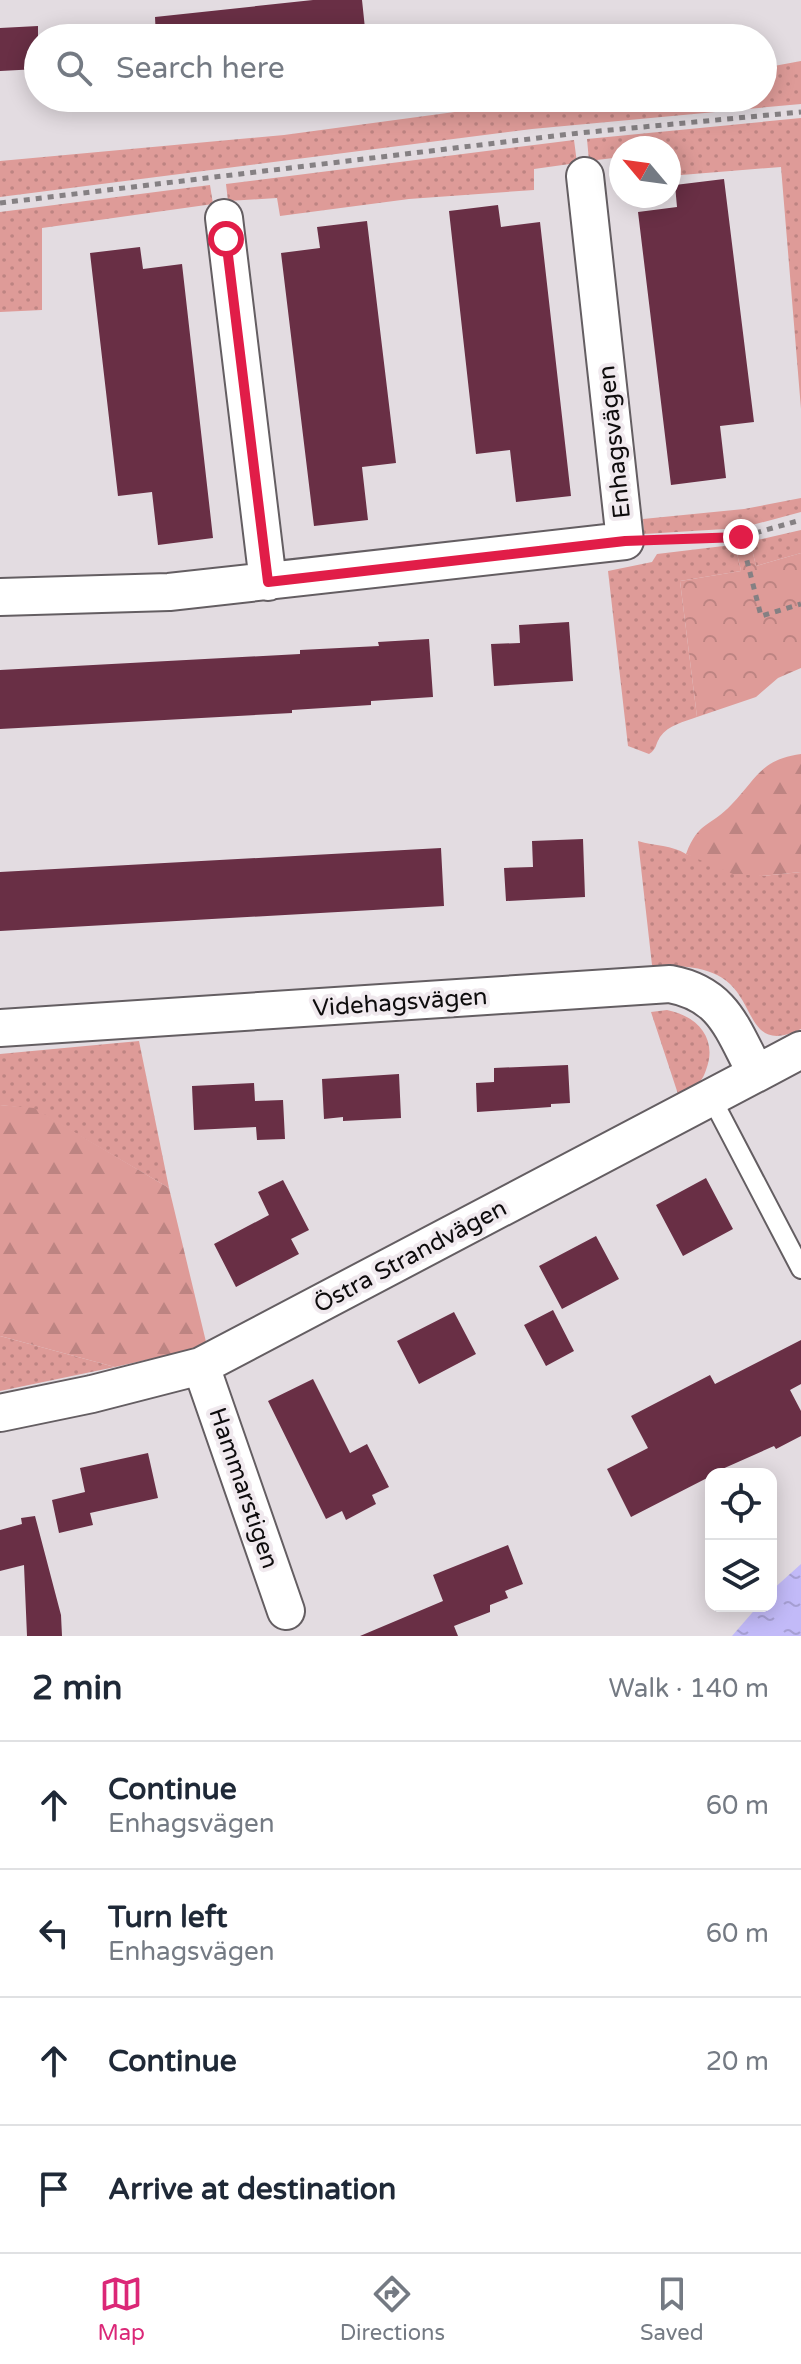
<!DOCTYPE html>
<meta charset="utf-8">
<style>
body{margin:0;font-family:"Varela Round",sans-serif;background:#f2f2f3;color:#1f2937}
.controls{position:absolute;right:24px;bottom:24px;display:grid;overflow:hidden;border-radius:16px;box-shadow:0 4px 20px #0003}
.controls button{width:72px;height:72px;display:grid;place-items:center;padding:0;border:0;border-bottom:2px solid #e0e1e3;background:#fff;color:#1f2937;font:40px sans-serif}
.compass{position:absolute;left:609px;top:136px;width:72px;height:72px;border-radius:50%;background:#fff;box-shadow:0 4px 20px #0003;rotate:299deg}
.stop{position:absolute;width:24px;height:24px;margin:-18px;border:6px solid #e11d48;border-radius:50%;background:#fff}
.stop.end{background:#e11d48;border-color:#fff;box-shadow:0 2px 8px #0008}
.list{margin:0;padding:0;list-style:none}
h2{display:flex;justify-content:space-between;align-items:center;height:104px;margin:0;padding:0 32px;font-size:34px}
h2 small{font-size:26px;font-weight:400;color:#747a83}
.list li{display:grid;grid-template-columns:52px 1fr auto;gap:24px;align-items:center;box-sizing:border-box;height:128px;padding:0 32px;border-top:2px solid #e0e1e3}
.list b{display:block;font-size:30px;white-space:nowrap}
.list p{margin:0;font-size:26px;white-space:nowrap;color:#747a83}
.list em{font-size:26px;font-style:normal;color:#747a83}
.icon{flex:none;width:44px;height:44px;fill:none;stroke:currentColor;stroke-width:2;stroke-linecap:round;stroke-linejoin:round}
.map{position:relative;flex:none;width:801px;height:1636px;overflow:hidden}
.search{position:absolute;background:#fff;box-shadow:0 4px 20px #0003;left:24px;right:24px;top:24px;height:88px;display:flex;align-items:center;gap:20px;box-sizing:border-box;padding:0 28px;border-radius:44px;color:#747a83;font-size:30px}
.sheet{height:616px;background:#fff}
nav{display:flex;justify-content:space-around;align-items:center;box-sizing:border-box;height:112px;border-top:2px solid #e0e1e3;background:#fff;font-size:22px;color:#747a83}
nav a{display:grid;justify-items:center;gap:4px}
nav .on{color:#db2777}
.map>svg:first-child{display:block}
.grass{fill:url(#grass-dots)}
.forest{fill:url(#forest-firs)}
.park{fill:url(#park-crowns)}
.water{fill:url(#water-ripples)}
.building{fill:#692f45}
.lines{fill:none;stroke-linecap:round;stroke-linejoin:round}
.lane-casing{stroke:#645e62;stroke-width:22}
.street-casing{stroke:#645e62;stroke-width:40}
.path{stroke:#858083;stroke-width:5;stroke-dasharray:6 6;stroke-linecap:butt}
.lane{stroke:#fff;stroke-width:18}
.street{stroke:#fff;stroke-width:36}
.route{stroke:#e11d48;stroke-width:10}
.labels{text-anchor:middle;stroke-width:8;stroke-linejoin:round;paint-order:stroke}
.street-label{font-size:24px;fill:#0e0c0d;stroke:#f0e9ee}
</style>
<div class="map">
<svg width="801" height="1636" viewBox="0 0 801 1636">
<defs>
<pattern id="grass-dots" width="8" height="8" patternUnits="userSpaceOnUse" patternTransform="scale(2)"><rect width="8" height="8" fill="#de9b98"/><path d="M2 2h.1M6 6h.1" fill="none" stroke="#bd8482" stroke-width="1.8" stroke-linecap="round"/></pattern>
<pattern id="forest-firs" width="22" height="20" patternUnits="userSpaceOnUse" patternTransform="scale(2)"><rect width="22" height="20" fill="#de9b98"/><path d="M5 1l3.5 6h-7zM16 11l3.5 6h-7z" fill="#bd8482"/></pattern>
<pattern id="park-crowns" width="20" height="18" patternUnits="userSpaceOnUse" patternTransform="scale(2)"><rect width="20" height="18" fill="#de9b98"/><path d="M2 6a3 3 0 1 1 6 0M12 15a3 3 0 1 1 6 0" fill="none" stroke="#bd8482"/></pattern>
<pattern id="water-ripples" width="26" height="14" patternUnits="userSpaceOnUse" patternTransform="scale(2)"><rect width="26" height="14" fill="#c2baf8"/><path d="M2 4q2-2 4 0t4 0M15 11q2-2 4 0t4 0" fill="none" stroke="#a69fd3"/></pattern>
</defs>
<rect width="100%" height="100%" fill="#e3dce1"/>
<path class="grass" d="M801 61V104L532 129 0 197V161L284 135 559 98H763V68Z
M801 118V409L781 167 669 176V148H621V157L589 161 587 139Z
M574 140 577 163 534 169V190L409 199 280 216 277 198 228 201 226 184Z
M210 185 213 204 42 228V310L0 312V212Z
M801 498V512L741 528 644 534 643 519 744 509Z
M801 530V553L756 566 751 545 753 541Z
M732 545 736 549 741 571 680 581 697 717C684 722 668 725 660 737 655 745 657 749 649 754L628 746 608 571 652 562 657 554Z
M638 841C655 846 672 845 686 854L762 876 801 872V1029C751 1053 756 1009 730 984 709 964 678 967 652 965Z
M667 1010C698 1016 718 1039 706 1070 704 1076 701 1082 695 1086 691 1090 683 1092 678 1094L651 1012Z
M139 1041 169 1188 34 1109 0 1105V1054Z
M0 1336 115 1367 0 1391Z"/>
<path class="forest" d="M801 754V872L762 876 733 874 686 854C699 820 711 827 732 804 757 778 760 760 801 754Z
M0 1105 34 1108 169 1188 207 1346 115 1367 0 1336Z"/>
<path class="park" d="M751 545 756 566 801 553V668L778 678 756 697 697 717 680 581 741 571 736 549Z"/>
<path class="water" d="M801 1564V1636H732L758 1606H771V1591Z"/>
<path class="building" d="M313 0H362L366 38H156L155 17Z
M38 26V69L0 71V28Z
M724 179 754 422 720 426 726 478 671 485 638 212 677 207 675 185Z
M498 205 501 227 540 222 571 496 516 502 510 450 476 454 449 211Z
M367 221 396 463 362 467 368 520 314 526 281 253 320 248 317 227Z
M140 247 143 269 182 264 213 538 158 545 152 492 118 496 90 253Z
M569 622 573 681 494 686 491 644 520 643 519 625Z
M429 639 433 697 371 701V705L292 710V713L0 729V670L300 654V650L379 646 378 642Z
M583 839 585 897 506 901 504 868 533 867 532 841Z
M441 848 444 906 0 931V872Z
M568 1065 570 1103 551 1104V1107L477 1112 476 1083 494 1082V1068Z
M399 1074 401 1118 343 1121V1117L324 1119 322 1079Z
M254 1083 255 1101 283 1100 285 1139 257 1140 256 1127 194 1130 192 1086Z
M706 1178 733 1229 683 1256 656 1205Z
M283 1180 309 1230 291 1239 299 1254 236 1287 214 1244 269 1215 258 1192Z
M596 1236 619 1279 562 1309 539 1266Z
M553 1310 574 1351 546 1366 524 1325Z
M454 1312 476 1354 419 1384 397 1341Z
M801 1340V1384L790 1390 801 1411V1436L776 1449 774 1446 711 1474V1476L631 1517 607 1469 648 1448 631 1416 710 1375 715 1384Z
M313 1379 350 1453 367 1444 389 1487 372 1495 376 1504 346 1520 342 1511 326 1519 268 1401Z
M148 1453 158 1498 90 1513 93 1525 59 1533 52 1500 85 1492 80 1468Z
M35 1516 61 1615 62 1636H27L24 1565 0 1571V1530L22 1524 21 1518Z
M508 1545 523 1584 505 1591 508 1598 490 1605V1612L454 1626 458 1636H360L443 1601 433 1575Z"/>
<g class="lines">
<defs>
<path id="lane" d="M711 1097 801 1269"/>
<path id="street" d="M224 218 268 582
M0 597 169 592 625 541 585 176
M0 1028 670 984C724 994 732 1029 756 1073
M201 1366 286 1611
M0 1413 92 1394 201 1366 801 1050"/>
</defs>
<use href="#lane" class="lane-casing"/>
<use href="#street" class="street-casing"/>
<path class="path" d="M0 203 579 133 801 112
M741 537 761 616 801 604
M660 540 741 537 801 520"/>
<use href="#lane" class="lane"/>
<use href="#street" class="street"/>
</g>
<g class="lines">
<path class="route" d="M226 239 268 582 625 541 741 537"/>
</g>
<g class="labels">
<g class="street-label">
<text transform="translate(614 442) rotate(-96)" y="8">Enhagsvägen</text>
<text transform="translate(400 1002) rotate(-4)" y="8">Videhagsvägen</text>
<text transform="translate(410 1256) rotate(-28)" y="8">Östra Strandvägen</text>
<text transform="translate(244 1488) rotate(71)" y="8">Hammarstigen</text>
</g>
</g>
</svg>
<div class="controls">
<button><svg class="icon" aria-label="locate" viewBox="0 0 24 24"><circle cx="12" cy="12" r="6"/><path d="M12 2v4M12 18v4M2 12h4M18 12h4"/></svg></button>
<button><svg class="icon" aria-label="layers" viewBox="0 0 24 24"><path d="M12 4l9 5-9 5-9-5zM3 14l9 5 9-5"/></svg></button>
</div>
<svg class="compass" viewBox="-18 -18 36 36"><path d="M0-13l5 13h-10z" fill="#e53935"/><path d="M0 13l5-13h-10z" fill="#747a83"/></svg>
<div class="stop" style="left:226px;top:239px"></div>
<div class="stop end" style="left:741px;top:537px"></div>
<div class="search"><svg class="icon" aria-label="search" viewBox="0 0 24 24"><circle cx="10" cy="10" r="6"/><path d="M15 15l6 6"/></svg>Search here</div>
</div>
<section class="sheet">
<h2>2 min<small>Walk · 140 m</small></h2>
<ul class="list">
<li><svg class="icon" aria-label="ahead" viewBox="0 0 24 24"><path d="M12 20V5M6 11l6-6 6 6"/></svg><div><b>Continue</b><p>Enhagsvägen</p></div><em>60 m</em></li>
<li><svg class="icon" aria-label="left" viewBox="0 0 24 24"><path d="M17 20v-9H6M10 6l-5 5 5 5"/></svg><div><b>Turn left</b><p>Enhagsvägen</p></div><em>60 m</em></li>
<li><svg class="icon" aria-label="ahead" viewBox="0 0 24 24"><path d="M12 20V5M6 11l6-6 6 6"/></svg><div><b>Continue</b></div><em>20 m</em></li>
<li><svg class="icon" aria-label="arrive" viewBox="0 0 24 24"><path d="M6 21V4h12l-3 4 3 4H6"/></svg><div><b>Arrive at destination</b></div></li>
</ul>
</section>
<nav>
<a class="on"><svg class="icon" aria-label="map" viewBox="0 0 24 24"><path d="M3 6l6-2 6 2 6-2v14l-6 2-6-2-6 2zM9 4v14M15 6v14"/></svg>Map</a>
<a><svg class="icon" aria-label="directions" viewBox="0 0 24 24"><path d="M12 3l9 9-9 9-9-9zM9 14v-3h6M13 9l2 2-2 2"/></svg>Directions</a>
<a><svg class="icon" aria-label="saved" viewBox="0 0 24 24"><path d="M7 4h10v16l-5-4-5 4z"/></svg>Saved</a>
</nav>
